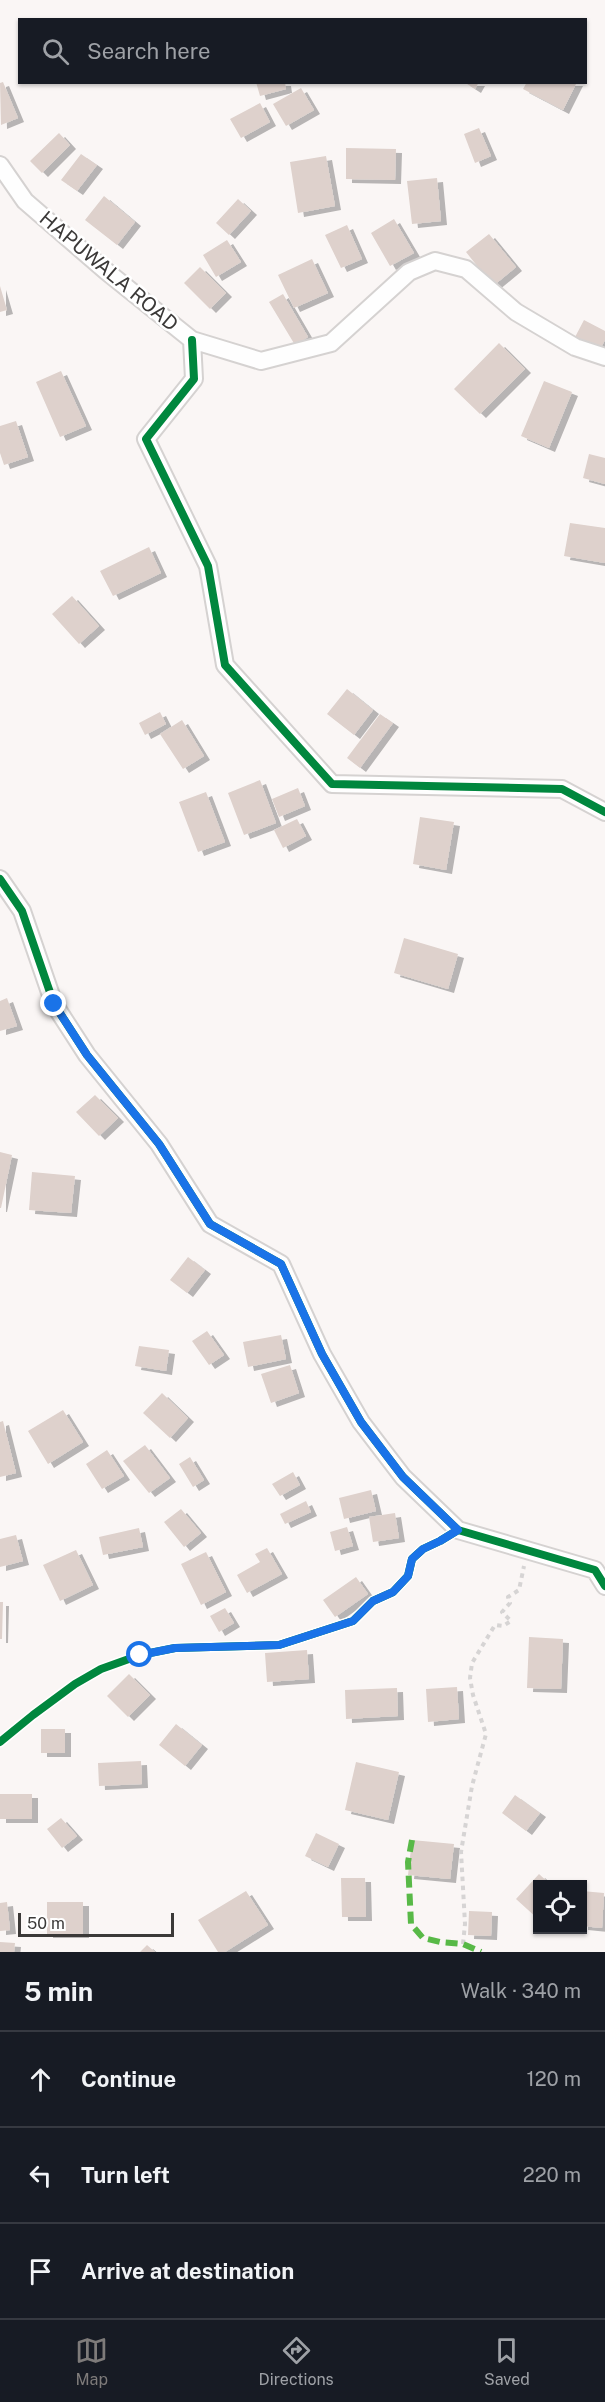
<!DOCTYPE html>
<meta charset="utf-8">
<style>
body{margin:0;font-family:"Public Sans",sans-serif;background:#20242c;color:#f1f3f6}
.controls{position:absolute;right:18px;bottom:18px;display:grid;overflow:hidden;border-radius:0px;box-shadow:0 2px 4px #0004}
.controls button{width:54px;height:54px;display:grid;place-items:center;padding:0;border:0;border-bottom:2px solid #363941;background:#171b24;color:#f1f3f6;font:30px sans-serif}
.scale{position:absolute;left:18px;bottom:15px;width:156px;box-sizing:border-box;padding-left:6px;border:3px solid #3b3938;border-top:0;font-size:16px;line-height:21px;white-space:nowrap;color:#3b3938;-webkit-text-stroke:4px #fff;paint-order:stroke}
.stop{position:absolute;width:18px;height:18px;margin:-14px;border:4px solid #1a73e8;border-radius:50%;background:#fff}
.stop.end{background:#1a73e8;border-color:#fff;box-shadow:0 2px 6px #0008}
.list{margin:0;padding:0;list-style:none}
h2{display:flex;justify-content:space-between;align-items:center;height:78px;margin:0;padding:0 24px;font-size:26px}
h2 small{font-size:20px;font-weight:400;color:#9ea1a6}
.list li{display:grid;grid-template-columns:39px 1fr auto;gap:18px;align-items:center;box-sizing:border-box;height:96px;padding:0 24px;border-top:2px solid #363941}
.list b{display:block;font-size:22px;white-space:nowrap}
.list em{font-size:20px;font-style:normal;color:#9ea1a6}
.icon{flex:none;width:33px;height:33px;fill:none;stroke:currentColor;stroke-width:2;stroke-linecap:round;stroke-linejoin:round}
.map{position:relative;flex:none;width:605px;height:1952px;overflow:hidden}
.search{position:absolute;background:#171b24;box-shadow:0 2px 4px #0004;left:18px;right:18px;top:18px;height:66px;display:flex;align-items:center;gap:15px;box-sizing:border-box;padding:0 21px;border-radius:0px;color:#9ea1a6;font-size:22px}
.sheet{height:366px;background:#171b24}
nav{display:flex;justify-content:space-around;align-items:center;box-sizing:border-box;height:84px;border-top:2px solid #363941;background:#171b24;font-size:16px;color:#9ea1a6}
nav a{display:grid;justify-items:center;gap:3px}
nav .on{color:#7e7b7a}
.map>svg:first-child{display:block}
.building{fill:#ded1cc;filter:url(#shadow)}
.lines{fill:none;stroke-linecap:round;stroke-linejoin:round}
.street-casing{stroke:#d5d2d1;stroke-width:20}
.path{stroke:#d6d4d4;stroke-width:4;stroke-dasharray:4.5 4.5;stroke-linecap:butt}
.street{stroke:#fefefe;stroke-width:16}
.quiet{stroke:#58b947;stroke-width:6;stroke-dasharray:12 6;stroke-linecap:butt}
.cycleway-casing{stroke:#fff;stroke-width:11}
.cycleway{stroke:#00873e;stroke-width:8}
.route{stroke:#1a73e8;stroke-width:8}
.labels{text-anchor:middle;stroke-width:5;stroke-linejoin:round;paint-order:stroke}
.street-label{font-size:20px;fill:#3b3938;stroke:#fff}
</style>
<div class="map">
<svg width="605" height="1952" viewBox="0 0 605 1952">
<defs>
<filter id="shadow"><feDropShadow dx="6" dy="4" stdDeviation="0" flood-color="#0004"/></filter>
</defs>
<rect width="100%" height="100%" fill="#faf6f5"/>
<path class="building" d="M3 82 18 118 1 125 0 83Z
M256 82H285L286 89 260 96Z
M464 82H479L475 89Z
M527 82H577L563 110 523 89Z
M301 88 314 110 286 126 273 104Z
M260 103 270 122 241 138 230 119Z
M479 128 491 156 475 163 464 134Z
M59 133 70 145 42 173 30 161Z
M346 148 396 149 395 180 346 179Z
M81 154 97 165 77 191 61 180Z
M326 156 335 206 298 213 290 162Z
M437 178 441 221 412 224 407 181Z
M104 196 135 222 117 245 85 220Z
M238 199 251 211 229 235 216 223Z
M394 219 414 253 390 266 371 233Z
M347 225 362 259 341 268 325 235Z
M489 234 516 267 493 286 466 252Z
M227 240 241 262 216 277 203 255Z
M312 259 328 293 294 308 278 275Z
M200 267 226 293 210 309 184 283Z
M0 286 7 310 0 312Z
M283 294 308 337 295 345 269 302Z
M584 320 605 331V340L599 351 574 339Z
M499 343 525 369 480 414 454 389Z
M61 371 86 426 60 437 36 382Z
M544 381 572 392 549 448 521 436Z
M16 421 28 457 4 465 0 453V426Z
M589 454 605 458V484L583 478Z
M570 523 605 528V563L564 556Z
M149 547 161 573 113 596 100 571Z
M72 596 99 626 79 644 52 614Z
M347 689 373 710 354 735 327 714Z
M160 712 166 724 145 735 139 723Z
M380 714 393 723 360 768 347 758Z
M182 720 204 756 183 769 160 734Z
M260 780 276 823 244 835 228 793Z
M298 788 305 806 279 817 272 799Z
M206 792 225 842 198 852 179 802Z
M420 817 454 822 446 870 413 864Z
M297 819 306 836 283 848 274 830Z
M404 938 458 954 448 989 394 973Z
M7 998 17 1026 0 1031V1001Z
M95 1095 118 1118 99 1136 76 1112Z
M0 1152 12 1155 1 1208H0Z
M32 1172 75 1176 71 1213 29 1210Z
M188 1257 205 1270 187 1293 170 1280Z
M207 1331 224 1355 209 1365 192 1341Z
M281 1335 286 1359 248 1367 243 1342Z
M139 1346 169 1350 166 1371 135 1366Z
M290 1365 299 1393 271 1403 261 1374Z
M162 1393 188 1418 170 1438 143 1413Z
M63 1410 83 1442 48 1464 28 1431Z
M3 1421 16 1473 0 1477V1422Z
M145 1445 170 1478 149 1493 123 1461Z
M107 1450 124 1476 102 1489 86 1464Z
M190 1457 204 1480 193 1487 179 1464Z
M293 1472 300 1485 280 1496 272 1484Z
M371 1490 376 1511 344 1519 339 1498Z
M306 1501 311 1512 285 1524 280 1514Z
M181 1509 201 1533 184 1547 164 1522Z
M395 1513 399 1538 373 1542 369 1517Z
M347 1527 353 1546 335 1551 330 1532Z
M139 1528 143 1547 103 1555 99 1537Z
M16 1535 23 1561 0 1567V1539Z
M267 1548 282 1574 247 1593 237 1575 260 1562 255 1554Z
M76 1550 93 1585 60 1601 43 1565Z
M206 1552 226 1592 201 1605 181 1564Z
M356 1577 368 1594 335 1617 323 1600Z
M0 1602H3L2 1639H0Z
M225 1608 234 1623 219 1632 210 1616Z
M529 1637 563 1639 561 1689 527 1688Z
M307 1650 309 1679 267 1682 265 1653Z
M129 1674 150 1695 128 1717 107 1696Z
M457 1687 459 1719 428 1722 426 1689Z
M397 1688 398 1716 346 1719 345 1690Z
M176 1724 202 1745 185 1766 159 1745Z
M41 1729H65V1753H41Z
M141 1761 142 1784 99 1786 98 1763Z
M356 1762 399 1772 388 1820 345 1810Z
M0 1794H32V1819H0Z
M515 1795 540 1813 526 1831 502 1813Z
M61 1818 77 1836 62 1848 47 1829Z
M316 1833 339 1844 328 1867 305 1856Z
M412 1840 454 1844 450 1879 408 1875Z
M539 1874 550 1884H538V1919L516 1899Z
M341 1878H365L366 1917H342Z
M246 1891 268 1925 225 1952H218L198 1920Z
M582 1891 604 1893 602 1928 582 1926Z
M7 1902 10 1930 0 1931V1903Z
M47 1902H83V1934H47Z
M469 1911 492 1912 491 1936 468 1935Z
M0 1942 15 1943 14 1952H0Z
M147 1945 155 1952H140Z"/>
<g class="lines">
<defs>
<path id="street" d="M0 165 25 201 106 271 192 340 261 361 331 343 409 272 435 261 466 269 516 312 575 347 605 357
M192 340 194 379 146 439 208 566 225 665 332 784 562 789 605 812
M0 879 22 911 54 1004 87 1055 159 1144 210 1224 281 1264 322 1354 361 1422 403 1477 458 1530 595 1570 605 1586"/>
</defs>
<use href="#street" class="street-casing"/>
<path class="path" d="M463 1944 465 1924 461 1852 472 1786 486 1734 473 1695 470 1678 472 1663 495 1625 503 1626 511 1621 502 1612 510 1603 508 1597 519 1590 524 1566"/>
<use href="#street" class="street"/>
<path class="quiet" d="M412 1840 408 1862 411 1924 423 1938 440 1942 463 1944 481 1952"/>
<defs>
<path id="cycleway" d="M192 340 194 379 146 439 208 566 225 665 332 784 562 789 605 812
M0 879 22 911 54 1004 87 1055 159 1144 210 1224 281 1264 322 1354 361 1422 403 1477 458 1530 595 1570 605 1586
M0 1742 33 1715 75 1684 101 1669 140 1655 175 1648 279 1645 353 1621 373 1601 393 1592 408 1576 412 1559 423 1549 440 1541 458 1530"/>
</defs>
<use href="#cycleway" class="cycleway-casing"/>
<use href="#cycleway" class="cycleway"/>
</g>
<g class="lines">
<path class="route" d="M54 1004 87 1055 159 1144 210 1224 281 1264 322 1354 361 1422 403 1477 458 1530 440 1541 423 1549 412 1559 408 1576 393 1592 373 1601 353 1621 279 1645 175 1648 140 1655"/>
</g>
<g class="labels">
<g class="street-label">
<text transform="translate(109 271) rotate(40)" y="7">HAPUWALA ROAD</text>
</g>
</g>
</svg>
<div class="controls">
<button><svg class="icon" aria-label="locate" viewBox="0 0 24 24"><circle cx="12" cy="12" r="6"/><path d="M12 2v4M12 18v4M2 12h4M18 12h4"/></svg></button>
</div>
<div class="scale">50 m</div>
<div class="stop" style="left:140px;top:1655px"></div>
<div class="stop end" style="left:54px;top:1004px"></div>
<div class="search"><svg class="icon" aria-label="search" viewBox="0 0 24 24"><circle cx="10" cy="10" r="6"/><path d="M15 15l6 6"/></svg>Search here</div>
</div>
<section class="sheet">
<h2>5 min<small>Walk · 340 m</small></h2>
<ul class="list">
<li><svg class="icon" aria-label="ahead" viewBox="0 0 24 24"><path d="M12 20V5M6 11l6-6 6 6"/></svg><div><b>Continue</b></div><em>120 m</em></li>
<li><svg class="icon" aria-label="left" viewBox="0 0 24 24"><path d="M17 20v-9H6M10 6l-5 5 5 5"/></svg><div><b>Turn left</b></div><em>220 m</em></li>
<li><svg class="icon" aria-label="arrive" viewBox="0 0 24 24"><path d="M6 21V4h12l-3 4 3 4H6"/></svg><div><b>Arrive at destination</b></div></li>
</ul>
</section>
<nav>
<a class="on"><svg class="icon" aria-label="map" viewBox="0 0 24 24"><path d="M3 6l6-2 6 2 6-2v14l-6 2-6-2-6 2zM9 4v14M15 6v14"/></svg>Map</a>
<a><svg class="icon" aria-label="directions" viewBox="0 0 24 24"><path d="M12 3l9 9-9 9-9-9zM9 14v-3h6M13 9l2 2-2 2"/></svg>Directions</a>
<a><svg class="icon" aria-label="saved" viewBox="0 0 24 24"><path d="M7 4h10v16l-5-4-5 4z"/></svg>Saved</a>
</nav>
